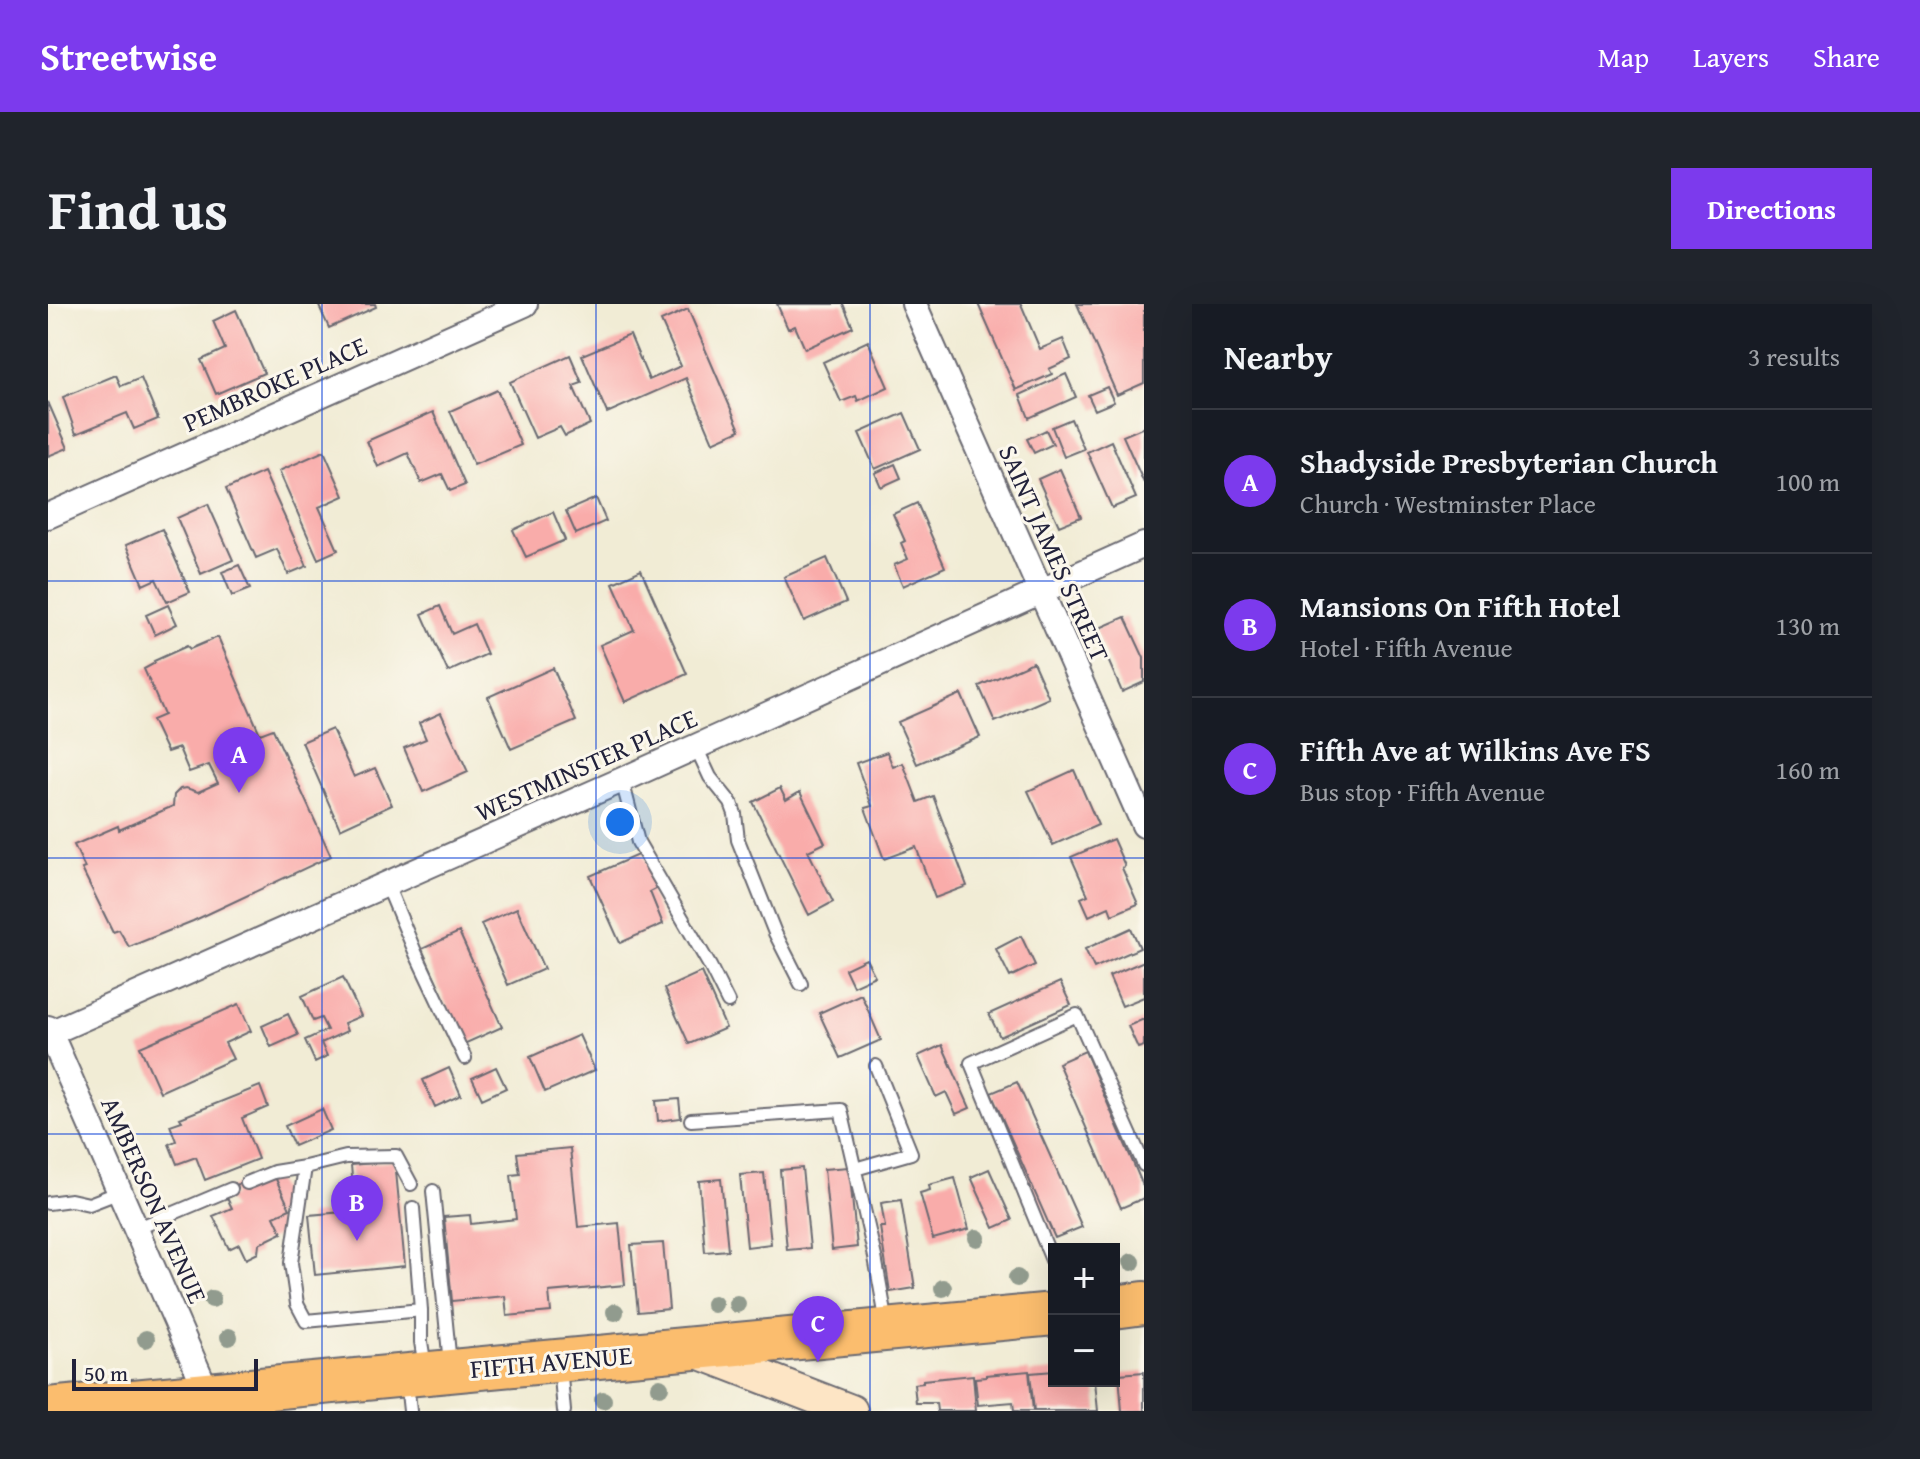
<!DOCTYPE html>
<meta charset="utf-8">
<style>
body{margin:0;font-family:"Gentium Book Plus",serif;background:#20242c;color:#f1f3f6}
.controls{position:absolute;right:24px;bottom:24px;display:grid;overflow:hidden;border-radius:0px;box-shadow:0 8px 32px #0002}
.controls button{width:72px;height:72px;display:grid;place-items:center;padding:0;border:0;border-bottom:2px solid #363941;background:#171b24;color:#f1f3f6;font:40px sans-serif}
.scale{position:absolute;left:24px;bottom:20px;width:186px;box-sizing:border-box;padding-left:8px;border:4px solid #22223b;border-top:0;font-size:22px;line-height:28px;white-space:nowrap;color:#22223b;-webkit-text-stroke:6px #fbf7ec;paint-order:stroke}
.you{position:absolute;left:572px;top:518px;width:28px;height:28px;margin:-20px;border:6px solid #fff;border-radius:50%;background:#1a73e8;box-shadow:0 0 0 12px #1a73e833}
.badge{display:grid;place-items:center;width:52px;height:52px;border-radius:50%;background:#7c3aed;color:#fff;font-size:26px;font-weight:700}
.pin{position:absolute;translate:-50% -66px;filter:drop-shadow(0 2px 4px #0008)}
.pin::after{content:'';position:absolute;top:42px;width:28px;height:24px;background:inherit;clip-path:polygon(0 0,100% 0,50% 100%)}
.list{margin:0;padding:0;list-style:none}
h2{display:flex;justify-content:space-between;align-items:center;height:104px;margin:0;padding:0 32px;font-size:34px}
h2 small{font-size:26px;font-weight:400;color:#9ea1a6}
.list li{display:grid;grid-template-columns:52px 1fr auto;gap:24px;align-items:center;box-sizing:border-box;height:144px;padding:0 32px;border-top:2px solid #363941}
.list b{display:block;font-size:30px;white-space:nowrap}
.list p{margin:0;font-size:26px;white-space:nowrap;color:#9ea1a6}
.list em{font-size:26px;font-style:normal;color:#9ea1a6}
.map{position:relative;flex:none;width:1096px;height:1107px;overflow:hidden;border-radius:0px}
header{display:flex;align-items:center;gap:48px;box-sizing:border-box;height:112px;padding:0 40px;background:#7c3aed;color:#fff}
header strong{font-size:38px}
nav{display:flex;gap:44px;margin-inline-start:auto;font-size:28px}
.intro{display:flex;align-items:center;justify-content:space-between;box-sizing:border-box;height:192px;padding:0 48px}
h1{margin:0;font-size:56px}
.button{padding:20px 36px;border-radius:0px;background:#7c3aed;color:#fff;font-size:28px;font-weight:700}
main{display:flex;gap:48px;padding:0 48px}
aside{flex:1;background:#171b24;border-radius:0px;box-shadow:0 8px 32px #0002}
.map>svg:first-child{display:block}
.building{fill:#f9acaa}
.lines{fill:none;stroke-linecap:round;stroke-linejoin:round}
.lane-casing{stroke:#6a6971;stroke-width:16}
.street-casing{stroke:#6a6971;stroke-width:28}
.secondary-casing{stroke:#6a6971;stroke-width:36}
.highway-casing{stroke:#6a6971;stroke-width:46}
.lane{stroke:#fff;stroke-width:12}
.street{stroke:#fff;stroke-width:24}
.secondary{stroke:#fde5c5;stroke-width:32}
.highway{stroke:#fbbd6e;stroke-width:42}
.tree{fill:#919b8e}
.grid{fill:none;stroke:#1d4ed8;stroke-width:2;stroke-opacity:0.55}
.labels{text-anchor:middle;stroke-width:6;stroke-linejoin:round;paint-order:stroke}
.street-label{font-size:26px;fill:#22223b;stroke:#fbf7ec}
</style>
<header>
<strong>Streetwise</strong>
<nav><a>Map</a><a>Layers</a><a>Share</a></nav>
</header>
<div class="intro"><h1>Find us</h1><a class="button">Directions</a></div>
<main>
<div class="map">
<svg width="1096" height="1107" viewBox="0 0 1096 1107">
<rect width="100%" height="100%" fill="#fbf7ec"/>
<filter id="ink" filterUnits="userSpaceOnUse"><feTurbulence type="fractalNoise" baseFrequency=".0125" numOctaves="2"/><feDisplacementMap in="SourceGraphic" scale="16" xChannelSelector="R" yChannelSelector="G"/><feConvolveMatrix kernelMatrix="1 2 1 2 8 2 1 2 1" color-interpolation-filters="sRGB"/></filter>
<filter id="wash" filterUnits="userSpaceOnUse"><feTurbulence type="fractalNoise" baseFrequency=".006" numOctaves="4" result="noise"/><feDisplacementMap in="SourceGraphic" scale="32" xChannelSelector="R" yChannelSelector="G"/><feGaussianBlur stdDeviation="1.8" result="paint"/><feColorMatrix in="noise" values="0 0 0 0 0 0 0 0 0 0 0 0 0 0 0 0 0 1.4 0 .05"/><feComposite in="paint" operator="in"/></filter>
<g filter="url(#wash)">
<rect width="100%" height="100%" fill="#f1ecd5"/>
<g id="blocks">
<path class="building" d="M270 0H327L328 3 281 24Z
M729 0H795L805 23 757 45 747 22 740 25Z
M930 0H973L992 45 1015 35 1023 55 1001 65 1004 70 968 86Z
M1029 0H1096V79L1069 91Z
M640 5 692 126 665 138 638 74 559 109 534 51 582 31 601 76 633 62 613 17Z
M188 6 216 69 168 90 153 56 177 45 165 17Z
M820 37 840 83 810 97 808 92 793 98 775 58Z
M522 51 534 79 525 82 542 120 517 132 512 123 487 134 462 78Z
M1018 70 1028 93 981 114 972 91Z
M68 71 73 82 93 74 110 115 86 125 79 109 28 130 15 93Z
M1059 83 1066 98 1047 106 1040 91Z
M449 86 473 141 426 161 402 107Z
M0 98 20 144 0 152Z
M385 108 417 181 402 187 394 170 373 179 360 149 330 163 319 137Z
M856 109 872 145 827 165 811 129Z
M1023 115 1036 145 1016 153 1004 123Z
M1096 123V179L1075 132Z
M998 126 1005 140 986 149 979 135Z
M1063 137 1088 194 1064 204 1039 148Z
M276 147 296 192 271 203 290 246 270 255 231 167Z
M847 160 853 174 833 183 827 169Z
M1012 165 1033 213 1011 222 990 175Z
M216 168 259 262 240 270 229 245 208 254 178 185Z
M548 194 558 217 528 230 518 207Z
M869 199 897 263 855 282 846 261 860 255 853 239 857 237 845 210Z
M160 200 185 256 153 270 129 214Z
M505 208 517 236 478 253 465 226Z
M114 225 142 288 119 298 108 275 95 281 78 241Z
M779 254 798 298 756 317 736 273Z
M191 261 202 285 184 292 174 268Z
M593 266 639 370 577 398 552 341 586 326 565 279Z
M120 301 129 320 107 331 98 311Z
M392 302 404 330 426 320 439 350 400 368 374 310Z
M1077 313 1096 354V378L1074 388 1047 326Z
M170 333 212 430 225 425 283 552 145 617 81 643 71 626 65 628 34 565 37 564 26 541 70 522 71 526 125 502 126 491 132 485 138 484 150 488 170 479 161 461 141 468 131 444 119 448 104 416 116 411 96 365 107 359 106 357 139 342 142 345Z
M985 358 1001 394 947 418 931 382Z
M505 364 528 417 463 445 440 393Z
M913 390 932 433 869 460 850 418Z
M393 409 420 468 375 488 356 444 378 435 371 419Z
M284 425 306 473 327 464 344 501 292 525 254 438Z
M839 448 845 463 855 459 870 498 885 492 919 582 887 594 868 543 836 555 817 504 824 502 808 459Z
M1026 466 1050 521 1005 541 980 487Z
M732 484 738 496 752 488 777 539 760 547 785 598 761 611 705 498Z
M1065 535 1077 562 1074 564 1090 600 1064 611 1061 603 1041 612 1033 594 1040 591 1023 553Z
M594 549 610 584 602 588 615 620 572 639 542 572Z
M469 604 496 665 460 681 433 620Z
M1083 624 1092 644 1046 664 1037 645Z
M411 628 454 723 416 740 374 645Z
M973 632 987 661 962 673 948 645Z
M818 655 827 672 805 682 797 665Z
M1096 657V693L1074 702 1061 672Z
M653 668 678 724 641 740 616 685Z
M295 673 313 712 296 719 299 727 273 739 279 752 267 758 257 736 279 726 273 714 265 717 254 692Z
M1012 678 1023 701 952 733 941 710Z
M813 690 833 736 792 754 771 709Z
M191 700 203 727 177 739 185 755 112 788 92 743Z
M240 710 250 731 223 743 214 722Z
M1096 715V742L1090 744 1080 722Z
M531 731 547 766 497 788 482 753Z
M894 741 922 804 908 810 898 788 888 793 870 752Z
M1037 747 1096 884V894L1073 904 1010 759Z
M448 763 458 784 434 795 424 774Z
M401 764 413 791 387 803 375 776Z
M969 778 1034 923 1007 934 943 789Z
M212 782 220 803 194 814 210 855 157 876 148 853 129 860 121 840 128 837 122 821 134 817 132 814Z
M631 795 633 814 610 817 608 797Z
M274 805 283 826 246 842 237 822Z
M522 844 530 923 571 919 577 981 501 988 503 1008 459 1012 457 992 404 997 396 913 422 911 423 920 468 915 463 871 472 870 469 849Z
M347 857 357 962 267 971 261 911 307 907 303 861Z
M801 863 809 943 784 946 776 865Z
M754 864 762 944 739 946 732 866Z
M941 865 964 916 946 924 923 873Z
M716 869 723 940 699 943 692 871Z
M226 871 242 905 226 912 234 929 211 940 210 949 198 955 191 940 181 945 165 912 184 904 179 894 186 891 182 884 198 877Z
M907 874 921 925 885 935 872 889 882 886 881 881Z
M673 875 680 946 657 948 651 877Z
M853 896 867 984 842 988 832 923H837L833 899Z
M615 939 621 1005 590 1008 583 941Z
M981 1067 985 1107H966L965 1098 930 1101 927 1074 938 1073V1071Z
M1006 1067V1077H1047L1050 1107H986L982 1069Z
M1096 1068V1107H1074L1071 1070Z
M925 1071 928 1107H889L888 1099H868L866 1080 875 1079V1076Z"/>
</g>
</g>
<g filter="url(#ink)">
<use href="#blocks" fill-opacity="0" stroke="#6a6971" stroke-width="2"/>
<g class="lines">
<defs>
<path id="lane" d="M648 443 662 473 683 499 687 510 690 536 727 629 753 680
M574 476 590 538 662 662 680 698
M339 581 368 650 417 754
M643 816 793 806 827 953 839 1020
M257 863 243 959 249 1000 258 1017 373 1006V1038L377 1063
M807 865 863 849 828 762
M199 879 226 868 257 863 298 853 348 852 363 880
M385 887 402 1060
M0 899 23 896 41 900 72 888
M365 904 373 1006
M88 925 183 885
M1006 961 923 759 1029 711 1096 861
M512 1062 516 1107
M359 1079 362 1107"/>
<path id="street" d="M866 0 1096 521
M0 212 477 0
M0 724 160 1090
M2 729 574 476 1096 241"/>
<path id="secondary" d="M645 1046 803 1107"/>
<path id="highway" d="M1066 1003 1096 999
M0 1105 1006 1010"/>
</defs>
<use href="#lane" class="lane-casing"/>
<use href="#street" class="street-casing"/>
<use href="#secondary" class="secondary-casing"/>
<use href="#highway" class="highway-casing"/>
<use href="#lane" class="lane"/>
<use href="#street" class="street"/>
<use href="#secondary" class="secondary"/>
<use href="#highway" class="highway"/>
</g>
<g class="tree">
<circle cx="929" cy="934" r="9"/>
<circle cx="1084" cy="958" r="9"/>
<circle cx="969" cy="974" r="9"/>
<circle cx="895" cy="984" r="9"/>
<circle cx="164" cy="995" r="9"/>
<circle cx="666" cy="1000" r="9"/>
<circle cx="689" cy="1000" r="9"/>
<circle cx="567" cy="1008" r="9"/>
<circle cx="181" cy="1033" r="9"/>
<circle cx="98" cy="1035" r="9"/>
<circle cx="612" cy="1083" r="9"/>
<circle cx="555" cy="1096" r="9"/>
</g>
</g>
<path class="grid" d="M274 0V1107M548 0V1107M822 0V1107M0 277H1096M0 554H1096M0 830H1096"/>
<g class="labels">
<g class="street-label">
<text transform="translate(227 80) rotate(-24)" y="9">PEMBROKE PLACE</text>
<text transform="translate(1006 249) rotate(66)" y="9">SAINT JAMES STREET</text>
<text transform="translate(538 461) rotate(-24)" y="9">WESTMINSTER PLACE</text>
<text transform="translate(106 896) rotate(66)" y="9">AMBERSON AVENUE</text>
<text transform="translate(503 1058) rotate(-5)" y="9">FIFTH AVENUE</text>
</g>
</g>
</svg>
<div class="controls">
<button>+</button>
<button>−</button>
</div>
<div class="scale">50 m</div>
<div class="you"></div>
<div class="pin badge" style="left:191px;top:489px">A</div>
<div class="pin badge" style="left:309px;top:937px">B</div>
<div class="pin badge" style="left:770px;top:1058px">C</div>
</div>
<aside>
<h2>Nearby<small>3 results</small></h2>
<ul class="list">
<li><span class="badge">A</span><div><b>Shadyside Presbyterian Church</b><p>Church · Westminster Place</p></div><em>100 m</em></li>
<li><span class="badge">B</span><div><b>Mansions On Fifth Hotel</b><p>Hotel · Fifth Avenue</p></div><em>130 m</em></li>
<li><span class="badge">C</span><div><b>Fifth Ave at Wilkins Ave FS</b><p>Bus stop · Fifth Avenue</p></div><em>160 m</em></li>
</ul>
</aside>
</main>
